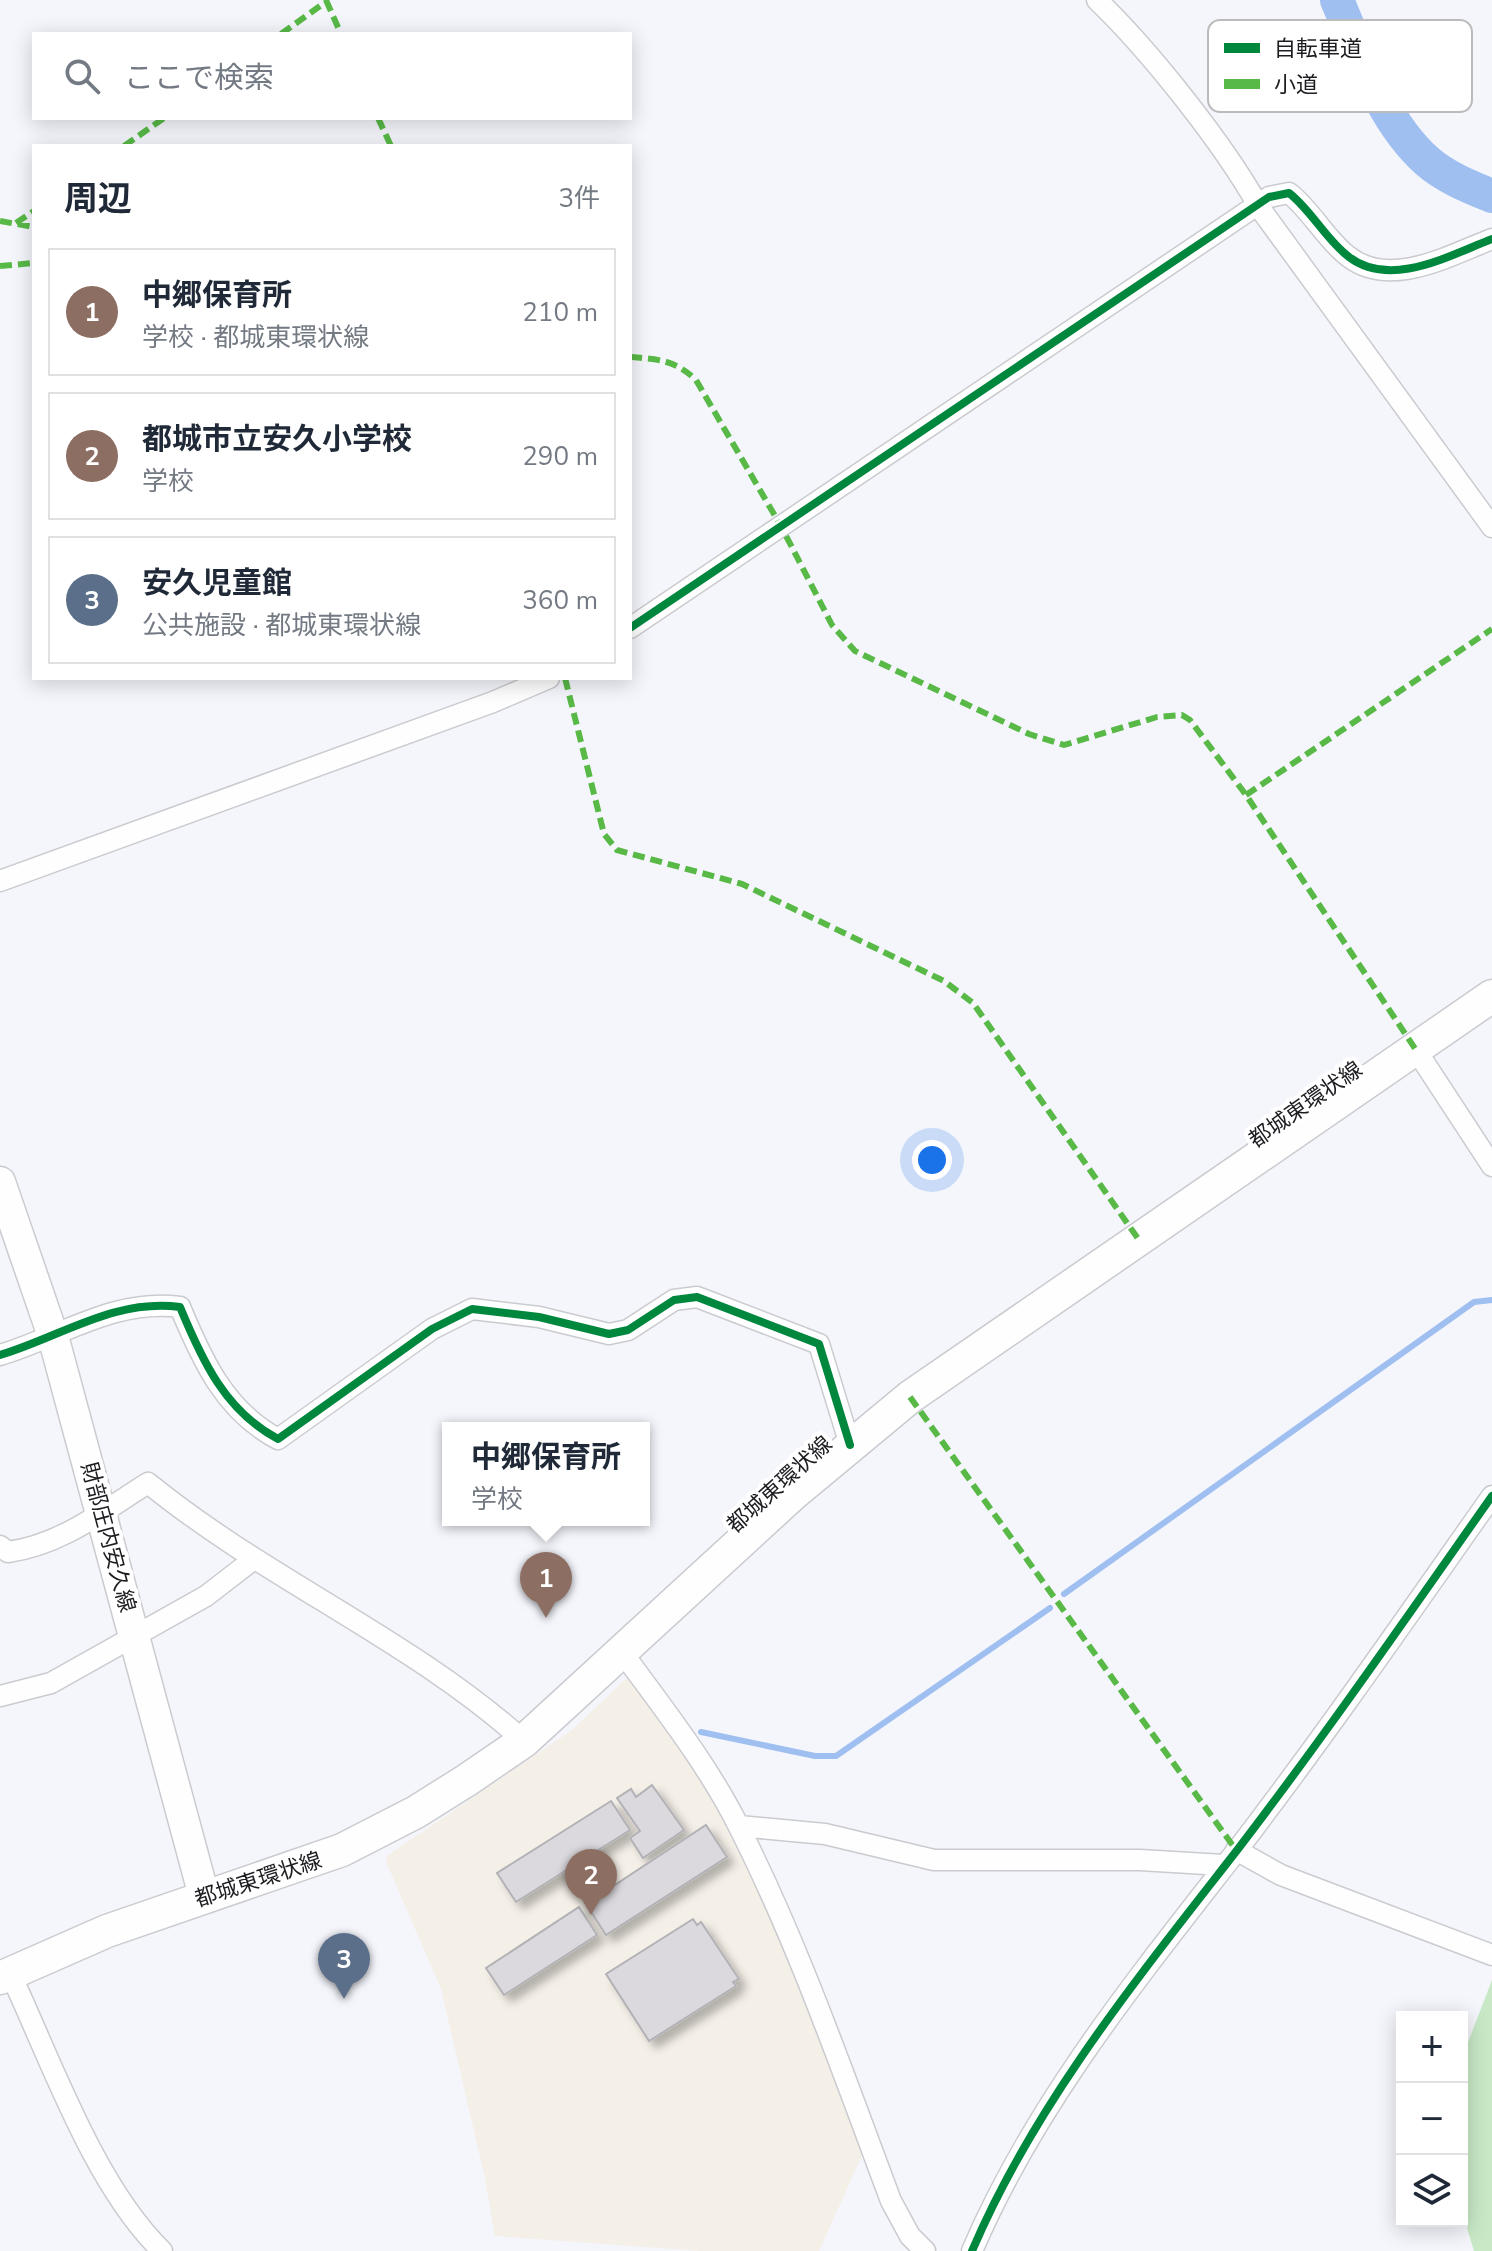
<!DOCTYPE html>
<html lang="ja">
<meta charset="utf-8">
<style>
body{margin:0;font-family:"Nunito Sans","Noto Sans JP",sans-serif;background:#f2f2f3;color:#1f2937}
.controls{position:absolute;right:24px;bottom:24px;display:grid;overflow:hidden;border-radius:0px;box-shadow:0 4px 20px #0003}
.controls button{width:72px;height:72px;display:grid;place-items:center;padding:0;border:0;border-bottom:2px solid #e0e1e3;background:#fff;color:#1f2937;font:40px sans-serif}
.you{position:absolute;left:932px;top:1160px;width:28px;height:28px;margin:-20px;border:6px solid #fff;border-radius:50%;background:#1a73e8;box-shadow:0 0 0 12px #1a73e833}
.badge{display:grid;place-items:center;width:52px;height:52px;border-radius:50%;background:#2563eb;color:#fff;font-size:26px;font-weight:700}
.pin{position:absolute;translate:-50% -66px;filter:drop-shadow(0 2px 4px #0008)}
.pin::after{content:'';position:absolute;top:42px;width:28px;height:24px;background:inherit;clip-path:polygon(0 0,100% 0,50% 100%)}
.popup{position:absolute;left:442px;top:1422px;width:208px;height:104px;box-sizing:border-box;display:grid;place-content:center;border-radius:0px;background:#fff;filter:drop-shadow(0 2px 6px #0005);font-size:26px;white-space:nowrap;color:#747a83}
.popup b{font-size:30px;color:#1f2937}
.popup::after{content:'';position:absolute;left:50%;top:100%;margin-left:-16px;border:16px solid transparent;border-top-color:#fff}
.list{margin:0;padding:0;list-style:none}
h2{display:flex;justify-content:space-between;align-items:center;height:104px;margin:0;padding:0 32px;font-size:34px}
h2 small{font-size:26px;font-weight:400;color:#747a83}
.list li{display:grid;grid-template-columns:52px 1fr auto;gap:24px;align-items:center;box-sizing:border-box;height:128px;margin:0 16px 16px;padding:0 16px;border:2px solid #e0e1e3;border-radius:0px}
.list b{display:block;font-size:30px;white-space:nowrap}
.list p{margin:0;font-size:26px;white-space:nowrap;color:#747a83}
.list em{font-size:26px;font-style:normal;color:#747a83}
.icon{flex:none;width:44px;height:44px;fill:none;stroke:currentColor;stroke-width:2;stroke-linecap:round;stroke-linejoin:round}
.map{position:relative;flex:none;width:1492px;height:2251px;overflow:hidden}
.search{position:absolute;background:#fff;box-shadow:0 4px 20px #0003;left:32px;top:32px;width:600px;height:88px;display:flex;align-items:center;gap:20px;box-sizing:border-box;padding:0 28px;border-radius:0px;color:#747a83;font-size:30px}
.panel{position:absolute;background:#fff;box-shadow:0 4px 20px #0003;left:32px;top:144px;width:600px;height:536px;border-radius:0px}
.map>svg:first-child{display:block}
.education{fill:#f4efe7}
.green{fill:#c8e9c6}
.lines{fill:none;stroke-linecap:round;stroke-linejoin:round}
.stream{stroke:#9fbff1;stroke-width:6}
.river{stroke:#9fbff1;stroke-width:34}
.building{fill:#dbd9dd;stroke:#b2b2b6;stroke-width:2;filter:url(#shadow)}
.street-casing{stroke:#cacbcf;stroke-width:23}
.secondary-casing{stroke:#cacbcf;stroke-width:33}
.primary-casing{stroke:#cacbcf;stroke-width:35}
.street{stroke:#fefeff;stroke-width:20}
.secondary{stroke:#fefeff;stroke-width:30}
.primary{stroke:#fefeff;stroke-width:32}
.quiet{stroke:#58b947;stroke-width:6;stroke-dasharray:12 6;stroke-linecap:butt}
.cycleway-casing{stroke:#fff;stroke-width:13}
.cycleway{stroke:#00873e;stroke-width:8}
.labels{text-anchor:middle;stroke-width:8;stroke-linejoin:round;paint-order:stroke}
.street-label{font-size:22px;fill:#1d1d21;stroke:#fff}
.key{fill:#fff;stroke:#bbbbbc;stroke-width:2}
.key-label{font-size:22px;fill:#1d1d21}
</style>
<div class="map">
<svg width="1492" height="2251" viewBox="0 0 1492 2251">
<defs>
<filter id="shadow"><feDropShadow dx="7" dy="7" stdDeviation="4" flood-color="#0004"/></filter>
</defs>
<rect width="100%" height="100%" fill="#f5f6fc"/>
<path class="education" d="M632 1673 734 1828 795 1968 864 2151 819 2251H700L495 2236 484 2174 441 1989 386 1862 387 1856 572 1730Z"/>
<path class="green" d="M1492 1980V2251H1474L1462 2212V2058Z"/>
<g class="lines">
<path class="stream" d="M1064 1594 1474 1302 1492 1300
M701 1732 815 1756H836L1050 1608"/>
<path class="river" d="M1337 0C1360 54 1382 121 1427 161 1445 177 1470 187 1492 196"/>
</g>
<path class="building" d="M652 1785 684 1830 643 1858 630 1838 640 1831 617 1798 631 1789 636 1797Z
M611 1801 630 1830 516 1902 497 1873Z
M706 1825 727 1857 606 1935 586 1904Z
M579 1907 597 1935 504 1995 486 1968Z
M693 1919 697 1925 701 1922 739 1979 733 1982 736 1986 649 2041 606 1974Z"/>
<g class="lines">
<defs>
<path id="street" d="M1097 0C1150 51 1223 143 1259 207L1492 527
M630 628 1269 197 1289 193C1312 211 1326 240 1349 257 1391 289 1450 255 1492 239
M0 881 493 702 549 678
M1416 1050 1492 1166
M0 1355C60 1337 115 1298 180 1307 202 1360 225 1411 278 1439L432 1329 472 1309 539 1317 609 1334 628 1330 674 1300 697 1297 819 1344 850 1445
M0 1546 8 1552C61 1545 103 1511 148 1483 266 1579 410 1639 524 1741
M622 1652C663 1708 709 1766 740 1829 800 1948 844 2076 891 2201L910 2236 925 2251
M0 1696 51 1683 206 1596 254 1559
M739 1826 825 1834 934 1860H1140L1223 1865
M1236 1850 1281 1875 1492 1955
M10 1973C51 2060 94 2185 162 2251
M972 2251C1035 2103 1140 1975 1238 1849 1326 1734 1409 1614 1492 1496"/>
<path id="secondary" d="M0 1182 53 1336 204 1896"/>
<path id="primary" d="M0 1978 107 1931 342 1850 416 1812 467 1780 524 1741 792 1495 910 1397 1492 996"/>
</defs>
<use href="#street" class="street-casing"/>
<use href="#secondary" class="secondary-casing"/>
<use href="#primary" class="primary-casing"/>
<use href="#street" class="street"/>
<use href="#secondary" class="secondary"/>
<use href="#primary" class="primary"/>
<path class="quiet" d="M326 0 341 34
M281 34 327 1
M378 118 391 146
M124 146 164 118
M0 221 34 227
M16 223 34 211
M0 266 34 263
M630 357C658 359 675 360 696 380L782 528 832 625 855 651 1029 734 1064 745 1157 717 1182 715 1190 720 1246 795 1416 1050
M565 678 604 834 617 850 742 884 944 981 973 1003 1139 1240
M1246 795 1492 629
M910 1397 1236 1850"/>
<defs>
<path id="cycleway" d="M630 628 1269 197 1289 193C1312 211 1326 240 1349 257 1391 289 1450 255 1492 239
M0 1355C60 1337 115 1298 180 1307 202 1360 225 1411 278 1439L432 1329 472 1309 539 1317 609 1334 628 1330 674 1300 697 1297 819 1344 850 1445
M972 2251C1035 2103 1140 1975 1238 1849 1326 1734 1409 1614 1492 1496"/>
</defs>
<use href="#cycleway" class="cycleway-casing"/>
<use href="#cycleway" class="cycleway"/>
</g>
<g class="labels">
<g class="street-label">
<text transform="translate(1305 1104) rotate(-35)" y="8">都城東環状線</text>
<text transform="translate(779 1484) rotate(-42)" y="8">都城東環状線</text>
<text transform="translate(109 1537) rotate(75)" y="8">財部庄内安久線</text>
<text transform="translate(258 1879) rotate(-18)" y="8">都城東環状線</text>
</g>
</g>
<rect x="1208" y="20" width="264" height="92" rx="12" class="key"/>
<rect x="1224" y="43" width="36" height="10" fill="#00873e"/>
<rect x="1224" y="79" width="36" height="10" fill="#58b947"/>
<g class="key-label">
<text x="1274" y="56">自転車道</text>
<text x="1274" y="92">小道</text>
</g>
</svg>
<div class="controls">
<button>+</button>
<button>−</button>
<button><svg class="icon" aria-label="layers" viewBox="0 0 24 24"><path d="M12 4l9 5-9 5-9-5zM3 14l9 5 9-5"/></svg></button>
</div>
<div class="you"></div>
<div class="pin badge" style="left:546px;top:1618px;background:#8d6e63">1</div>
<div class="popup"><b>中郷保育所</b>学校</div>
<div class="pin badge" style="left:591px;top:1915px;background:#8d6e63">2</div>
<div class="pin badge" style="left:344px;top:1999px;background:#5c6f8a">3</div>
<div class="search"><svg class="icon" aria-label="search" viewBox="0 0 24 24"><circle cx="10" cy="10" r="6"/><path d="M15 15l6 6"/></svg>ここで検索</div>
<section class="panel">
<h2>周辺<small>3件</small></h2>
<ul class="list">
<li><span class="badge" style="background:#8d6e63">1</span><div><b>中郷保育所</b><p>学校 · 都城東環状線</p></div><em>210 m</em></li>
<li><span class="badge" style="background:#8d6e63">2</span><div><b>都城市立安久小学校</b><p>学校</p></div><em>290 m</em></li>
<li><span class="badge" style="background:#5c6f8a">3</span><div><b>安久児童館</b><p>公共施設 · 都城東環状線</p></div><em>360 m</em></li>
</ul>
</section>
</div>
